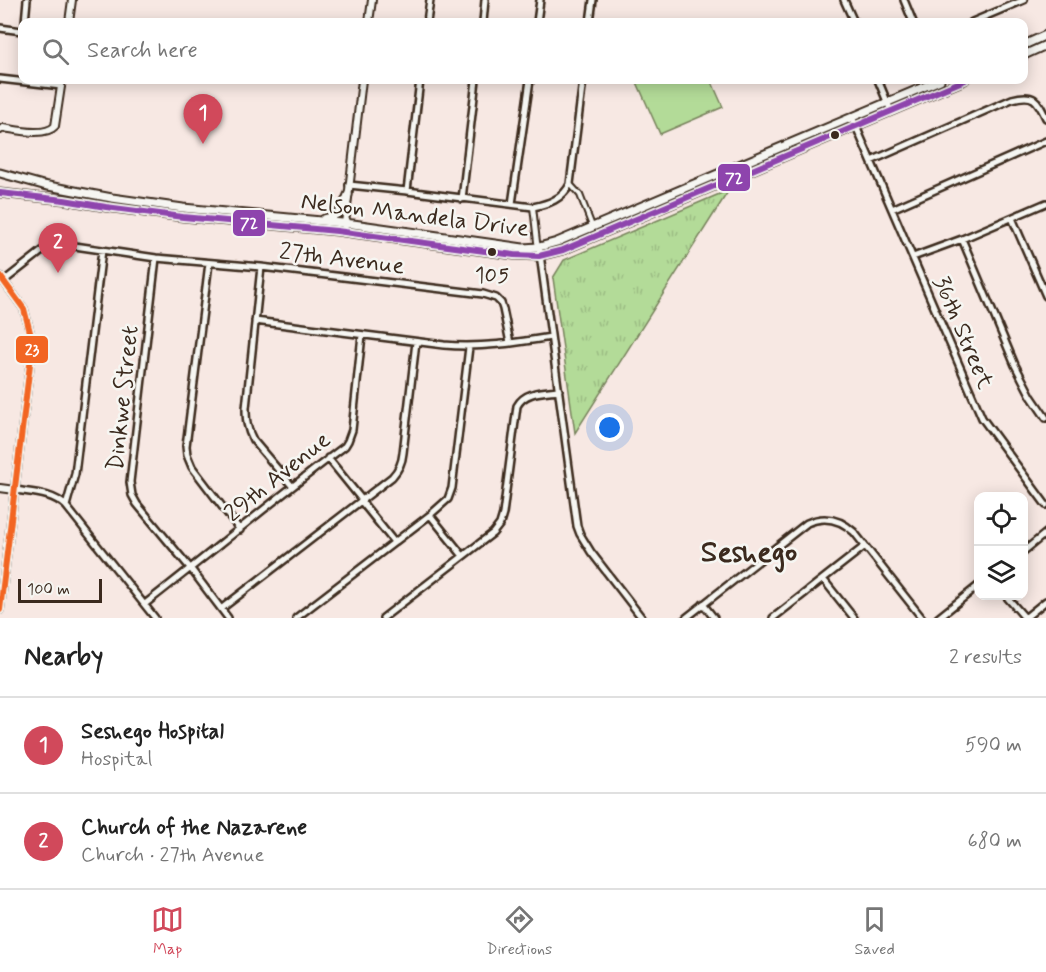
<!DOCTYPE html>
<meta charset="utf-8">
<style>
body{margin:0;font-family:Mynerve,sans-serif;background:#f2f2f2;color:#222}
.controls{position:absolute;right:18px;bottom:18px;display:grid;overflow:hidden;border-radius:12px;box-shadow:0 3px 15px #0003}
.controls button{width:54px;height:54px;display:grid;place-items:center;padding:0;border:0;border-bottom:2px solid #e0e0e0;background:#fff;color:#222;font:30px sans-serif}
.scale{position:absolute;left:18px;bottom:15px;width:84px;box-sizing:border-box;padding-left:6px;border:3px solid #3b2a1e;border-top:0;font-size:16px;line-height:21px;white-space:nowrap;color:#3b2a1e;-webkit-text-stroke:4px #f6f6f2;paint-order:stroke}
.you{position:absolute;left:610px;top:428px;width:21px;height:21px;margin:-15px;border:4px solid #fff;border-radius:50%;background:#1a73e8;box-shadow:0 0 0 9px #1a73e833}
.badge{display:grid;place-items:center;width:39px;height:39px;border-radius:50%;background:#d1495b;color:#fff;font-size:20px;font-weight:700}
.pin{position:absolute;translate:-50% -50px;filter:drop-shadow(0 2px 3px #0008)}
.pin::after{content:'';position:absolute;top:32px;width:21px;height:18px;background:inherit;clip-path:polygon(0 0,100% 0,50% 100%)}
.list{margin:0;padding:0;list-style:none}
h2{display:flex;justify-content:space-between;align-items:center;height:78px;margin:0;padding:0 24px;font-size:26px}
h2 small{font-size:20px;font-weight:400;color:#767676}
.list li{display:grid;grid-template-columns:39px 1fr auto;gap:18px;align-items:center;box-sizing:border-box;height:96px;padding:0 24px;border-top:2px solid #e0e0e0}
.list b{display:block;font-size:22px;white-space:nowrap}
.list p{margin:0;font-size:20px;white-space:nowrap;color:#767676}
.list em{font-size:20px;font-style:normal;color:#767676}
.icon{flex:none;width:33px;height:33px;fill:none;stroke:currentColor;stroke-width:2;stroke-linecap:round;stroke-linejoin:round}
.map{position:relative;flex:none;width:1046px;height:618px;overflow:hidden}
.search{position:absolute;background:#fff;box-shadow:0 3px 15px #0003;left:18px;right:18px;top:18px;height:66px;display:flex;align-items:center;gap:15px;box-sizing:border-box;padding:0 21px;border-radius:12px;color:#767676;font-size:22px}
.sheet{height:270px;background:#fff}
nav{display:flex;justify-content:space-around;align-items:center;box-sizing:border-box;height:84px;border-top:2px solid #e0e0e0;background:#fff;font-size:16px;color:#767676}
nav a{display:grid;justify-items:center;gap:3px}
nav .on{color:#d1495b}
.map>svg:first-child{display:block}
.grass{fill:#b3db98;stroke:#77825b;stroke-width:1.5}
.park{fill:url(#park-tufts);stroke:#77825b;stroke-width:1.5}
.lines{fill:none;stroke-linecap:round;stroke-linejoin:round}
.pedestrian-casing{stroke:#3b2a1e;stroke-width:8}
.minor-casing{stroke:#3b2a1e;stroke-width:10}
.tertiary-casing{stroke:#3b2a1e;stroke-width:10}
.secondary-casing{stroke:#3b2a1e;stroke-width:11}
.pedestrian{stroke:#f6f6f2;stroke-width:4}
.minor{stroke:#f6f6f2;stroke-width:5}
.tertiary{stroke:#f6f6f2;stroke-width:6}
.secondary{stroke:#f6f6f2;stroke-width:7}
.bus-1-casing{stroke:#f6f6f2;stroke-width:10}
.bus-2-casing{stroke:#f6f6f2;stroke-width:10}
.bus-1{stroke:#8e44ad;stroke-width:6}
.bus-2{stroke:#f26522;stroke-width:6}
.bus-dot{fill:#3b2a1e;stroke:#f6f6f2;stroke-width:2}
.labels{text-anchor:middle;stroke-width:5;stroke-linejoin:round;paint-order:stroke}
.bus-label{font-size:22px;fill:#3b2a1e;stroke:#f6f6f2}
.street-label{font-size:24px;fill:#3b2a1e;stroke:#f6f6f2}
.district-label{font-size:30px;font-weight:bold;fill:#3b2a1e;stroke:#f6f6f2}
.line-badge{stroke:#f6f6f2;stroke-width:2}
.badge-label{font-size:16px;text-anchor:middle;font-weight:bold;fill:#fff}
</style>
<div class="map">
<svg width="1046" height="618" viewBox="0 0 1046 618">
<defs>
<pattern id="park-tufts" width="24" height="20" patternUnits="userSpaceOnUse" patternTransform="scale(1.5)"><rect width="24" height="20" fill="#b3db98"/><path d="M3 7l-1-3M5 7V3M7 7l1-3M15 17l-1-3M17 17v-4M19 17l1-3" fill="none" stroke="#9bbc83"/></pattern>
</defs>
<rect width="100%" height="100%" fill="#f7e8e3"/>
<filter id="ink" filterUnits="userSpaceOnUse"><feTurbulence type="fractalNoise" baseFrequency=".0167" numOctaves="2"/><feDisplacementMap in="SourceGraphic" scale="12" xChannelSelector="R" yChannelSelector="G"/><feConvolveMatrix kernelMatrix="1 2 1 2 8 2 1 2 1" color-interpolation-filters="sRGB"/></filter>
<g filter="url(#ink)">
<path class="grass" d="M636 80H711L723 107 660 134Z"/>
<path class="park" d="M729 190 575 433 553 278 564 260Z"/>
<g class="lines">
<defs>
<path id="pedestrian" d="M570 184 580 195 592 226
M533 207 537 242 538 246"/>
<path id="minor" d="M844 0 854 22
M904 0 913 22
M25 22 27 0
M427 22 430 0
M483 22 485 0
M537 22 540 0
M590 22 593 0
M972 22 1024 0
M0 28 22 31
M0 79 61 86
M878 80 891 111
M852 117 982 418 1046 505
M871 161 1012 99C1034 93 1037 99 1046 118
M349 185 407 191 533 207C548 204 563 199 570 184L583 80
M407 191 420 80
M462 199 476 80
M512 204 530 80
M892 209 1046 141
M1012 218 1046 296
M962 239 1015 365 1031 396 1046 418
M539 247 577 526 580 534 591 552 642 618
M913 257 962 239 1046 203
M156 258 130 482 132 495 137 504 191 569 228 618
M209 263 186 446 187 455 192 467 240 530
M261 267 246 408C246 420 247 429 253 440L292 486
M4 281 46 248 53 246 68 245 156 258 261 267 483 294 496 298 501 303 503 309 510 343
M255 321 444 345C480 348 515 343 551 337
M328 458 362 500
M15 490C34 493 52 493 66 506L155 618
M361 501 394 542
M66 506 75 474 102 250
M430 515 463 556
M1024 551 1046 533
M823 579 854 618
M1006 596 1025 618
M145 604C212 552 277 497 345 446L348 441 352 430 362 335
M703 604 714 618
M221 609 392 477C399 469 402 463 403 453L416 342
M296 618 430 515 448 499 452 488 469 347
M383 618 493 533 500 524 503 514 517 406C525 391 544 392 559 390
M686 618 807 523C825 515 840 519 854 532L922 618
M773 618 865 546
M938 618 978 586
M1025 618 1046 601"/>
<path id="tertiary" d="M69 22 72 0
M369 22 372 0
M0 130 3 128C17 130 45 137 55 126L62 80
M344 232 362 80
M0 276 24 309 31 336 32 348 0 610
M0 488 15 490"/>
<path id="secondary" d="M1024 45 1046 35
M1024 55 1046 45
M0 173 43 185 112 198 183 208 353 224 523 248 539 247 557 242 940 80
M0 193 64 200 106 207 183 217 337 231 514 255 539 256 563 250 965 80
M324 219C341 215 342 210 348 195"/>
</defs>
<use href="#pedestrian" class="pedestrian-casing"/>
<use href="#minor" class="minor-casing"/>
<use href="#tertiary" class="tertiary-casing"/>
<use href="#secondary" class="secondary-casing"/>
<use href="#pedestrian" class="pedestrian"/>
<use href="#minor" class="minor"/>
<use href="#tertiary" class="tertiary"/>
<use href="#secondary" class="secondary"/>
<defs>
<path id="bus-1" d="M0 193 64 200 106 207 183 217 337 231 514 255 539 256 563 250 965 80"/>
<path id="bus-2" d="M0 276 24 309 31 336 32 348 0 610"/>
</defs>
<use href="#bus-1" class="bus-1-casing"/>
<use href="#bus-2" class="bus-2-casing"/>
<use href="#bus-1" class="bus-1"/>
<use href="#bus-2" class="bus-2"/>
</g>
</g>
<g class="bus-dot">
<circle cx="835" cy="135" r="5"/>
<circle cx="492" cy="252" r="5"/>
</g>
<g class="labels">
<g class="bus-label">
<text x="492" y="282">105</text>
</g>
<g class="street-label">
<text transform="translate(415 214) rotate(7)" y="8">Nelson Mandela Drive</text>
<text transform="translate(342 258) rotate(7)" y="8">27th Avenue</text>
<text transform="translate(964 332) rotate(67)" y="8">36th Street</text>
<text transform="translate(122 398) rotate(-84)" y="8">Dinkwe Street</text>
<text transform="translate(277 476) rotate(-39)" y="8">29th Avenue</text>
</g>
<g class="district-label">
<text x="749" y="561">Seshego</text>
</g>
</g>
<g class="line-badge">
<rect x="717" y="163" width="34" height="29" rx="6" fill="#8e44ad"/>
<rect x="232" y="209" width="34" height="28" rx="6" fill="#8e44ad"/>
<rect x="15" y="335" width="34" height="29" rx="6" fill="#f26522"/>
</g>
<g class="badge-label">
<text x="734" y="184">72</text>
<text x="249" y="229">72</text>
<text x="32" y="355">23</text>
</g>
</svg>
<div class="controls">
<button><svg class="icon" aria-label="locate" viewBox="0 0 24 24"><circle cx="12" cy="12" r="6"/><path d="M12 2v4M12 18v4M2 12h4M18 12h4"/></svg></button>
<button><svg class="icon" aria-label="layers" viewBox="0 0 24 24"><path d="M12 4l9 5-9 5-9-5zM3 14l9 5 9-5"/></svg></button>
</div>
<div class="scale">100 m</div>
<div class="you"></div>
<div class="pin badge" style="left:203px;top:144px">1</div>
<div class="pin badge" style="left:58px;top:273px">2</div>
<div class="search"><svg class="icon" aria-label="search" viewBox="0 0 24 24"><circle cx="10" cy="10" r="6"/><path d="M15 15l6 6"/></svg>Search here</div>
</div>
<section class="sheet">
<h2>Nearby<small>2 results</small></h2>
<ul class="list">
<li><span class="badge">1</span><div><b>Seshego Hospital</b><p>Hospital</p></div><em>590 m</em></li>
<li><span class="badge">2</span><div><b>Church of the Nazarene</b><p>Church · 27th Avenue</p></div><em>680 m</em></li>
</ul>
</section>
<nav>
<a class="on"><svg class="icon" aria-label="map" viewBox="0 0 24 24"><path d="M3 6l6-2 6 2 6-2v14l-6 2-6-2-6 2zM9 4v14M15 6v14"/></svg>Map</a>
<a><svg class="icon" aria-label="directions" viewBox="0 0 24 24"><path d="M12 3l9 9-9 9-9-9zM9 14v-3h6M13 9l2 2-2 2"/></svg>Directions</a>
<a><svg class="icon" aria-label="saved" viewBox="0 0 24 24"><path d="M7 4h10v16l-5-4-5 4z"/></svg>Saved</a>
</nav>
